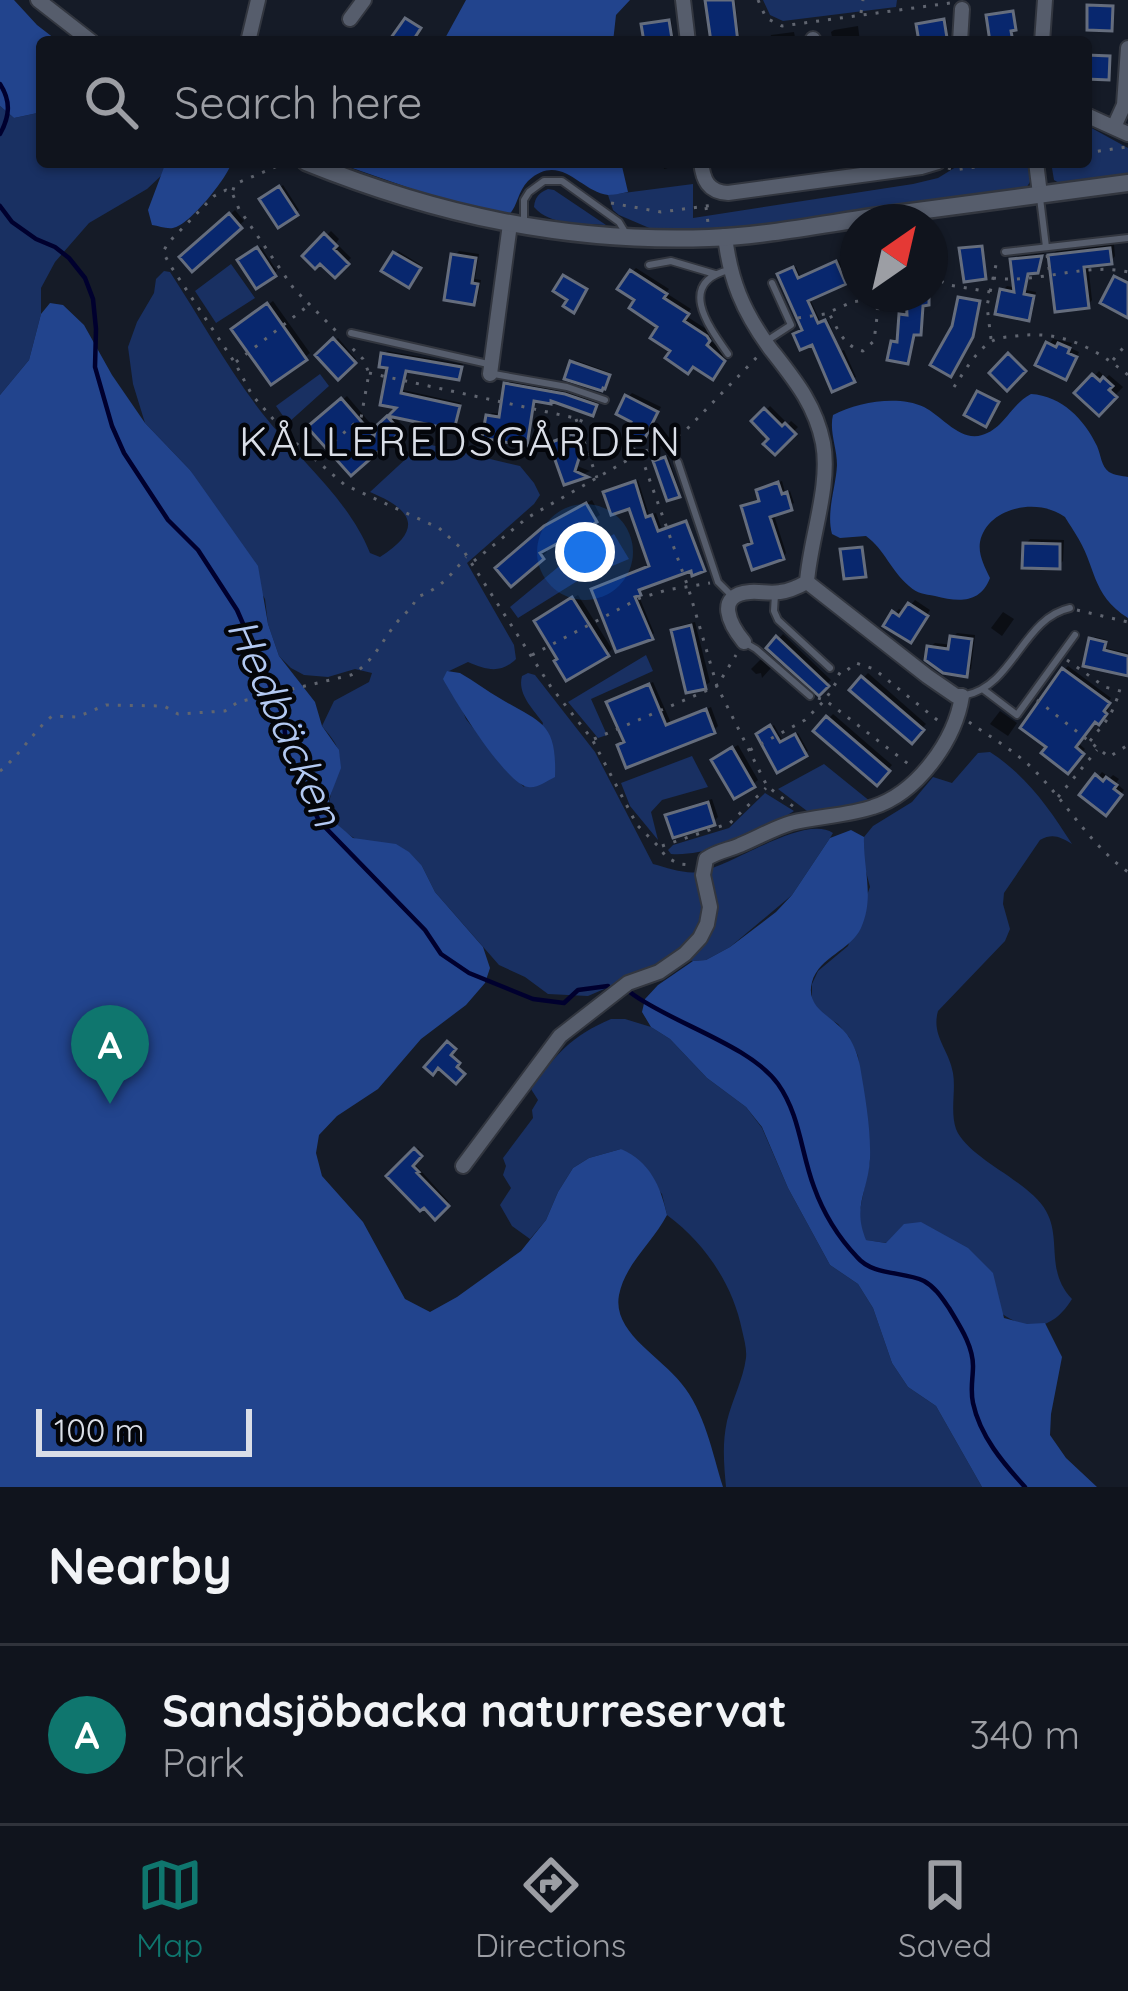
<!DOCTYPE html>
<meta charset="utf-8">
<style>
body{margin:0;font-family:Quicksand,sans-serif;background:#191d26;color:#f1f3f6}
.compass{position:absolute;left:840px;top:204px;width:108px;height:108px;border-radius:50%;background:#10141d;box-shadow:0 3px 9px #0004;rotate:34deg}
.scale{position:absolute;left:36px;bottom:30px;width:216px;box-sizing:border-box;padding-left:12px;border:6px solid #dadee7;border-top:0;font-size:33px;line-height:42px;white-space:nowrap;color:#dadee7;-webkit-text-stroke:9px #04060b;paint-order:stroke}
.you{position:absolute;left:585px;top:552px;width:42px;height:42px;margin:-30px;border:9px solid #fff;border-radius:50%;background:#1a73e8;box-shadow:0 0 0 18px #1a73e833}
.badge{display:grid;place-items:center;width:78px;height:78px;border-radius:50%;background:#0f766e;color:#fff;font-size:39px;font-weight:700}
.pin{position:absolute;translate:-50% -99px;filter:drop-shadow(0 3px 6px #0008)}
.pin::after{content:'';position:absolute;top:63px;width:42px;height:36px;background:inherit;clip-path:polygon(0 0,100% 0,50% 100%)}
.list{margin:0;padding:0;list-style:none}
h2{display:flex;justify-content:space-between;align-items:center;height:156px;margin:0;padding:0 48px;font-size:51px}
h2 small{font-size:39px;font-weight:400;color:#9c9ea4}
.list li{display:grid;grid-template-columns:78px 1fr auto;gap:36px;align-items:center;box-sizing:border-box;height:180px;padding:0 48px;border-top:3px solid #30333b}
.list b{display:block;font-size:45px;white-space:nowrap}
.list p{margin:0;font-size:39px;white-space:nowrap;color:#9c9ea4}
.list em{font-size:39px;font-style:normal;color:#9c9ea4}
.icon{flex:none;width:66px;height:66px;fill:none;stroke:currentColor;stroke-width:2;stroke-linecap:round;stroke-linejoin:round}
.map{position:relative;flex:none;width:1128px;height:1487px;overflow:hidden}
.search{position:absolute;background:#10141d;box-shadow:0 3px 9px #0004;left:36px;right:36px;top:36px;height:132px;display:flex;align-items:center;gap:30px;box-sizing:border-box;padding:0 42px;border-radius:12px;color:#9c9ea4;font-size:45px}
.sheet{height:336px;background:#10141d}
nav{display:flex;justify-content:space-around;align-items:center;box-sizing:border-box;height:168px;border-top:3px solid #30333b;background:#10141d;font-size:33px;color:#9c9ea4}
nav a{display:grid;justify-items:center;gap:6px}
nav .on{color:#0f766e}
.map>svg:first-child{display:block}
.green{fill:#193062}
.forest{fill:#22448d}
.shadow{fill:#0007}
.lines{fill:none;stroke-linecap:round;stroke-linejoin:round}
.stream{stroke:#00002e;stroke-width:4.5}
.building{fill:#08276e;stroke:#656d7d;stroke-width:3}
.service-casing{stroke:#32363f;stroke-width:10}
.minor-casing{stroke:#32363f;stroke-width:18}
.tertiary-casing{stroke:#32363f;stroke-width:21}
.path{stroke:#606570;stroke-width:3;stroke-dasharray:3 9;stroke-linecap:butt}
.service{stroke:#565d6c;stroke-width:6}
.minor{stroke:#565d6c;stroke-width:14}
.tertiary{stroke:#565d6c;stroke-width:16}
.labels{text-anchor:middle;stroke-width:9;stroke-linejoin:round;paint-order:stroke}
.neighbourhood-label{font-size:42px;letter-spacing:3px;fill:#dadee7;stroke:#04060b}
.water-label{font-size:42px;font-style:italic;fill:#b3c9f2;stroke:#04060b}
</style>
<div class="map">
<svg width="1128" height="1487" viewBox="0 0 1128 1487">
<rect width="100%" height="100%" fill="#151b27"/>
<path class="green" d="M763 0H897L896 7 783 21 770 15Z
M0 106 14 118 42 112V162H166L163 174 147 189 89 223 55 262 41 288V314L29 360 0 395Z
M1086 125 1128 148V177L1061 184 1054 180 1051 162H1086Z
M964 162H1034C1033 176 1031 185 1020 194L739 230H654L619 215 613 210 608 195 693 184V218L913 184 938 178Z
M548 189 554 190 606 225C582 223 550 226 534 207 535 197 539 193 548 189Z
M231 264 255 298 216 323 195 291Z
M164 271 170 272C200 318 228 369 262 413 298 459 348 498 370 553L380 557C424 529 413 510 370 492L423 443 520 466 534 483 540 495 534 504 467 563 514 645 516 659C501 674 486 670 468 662L447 672 466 719 506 769 524 787 543 723C533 709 517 694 522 676L528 673 535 675 595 752 653 864C668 868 684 874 699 872 733 866 804 814 833 833L830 838 792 895 730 947 706 960 693 961 676 958 588 996 548 994 525 977 499 965 435 892 422 866C399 857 371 850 351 836 306 806 347 783 338 750 336 742 327 732 322 726L334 701 369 682 372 673 355 669 328 677 304 675 291 668 279 656 268 624 265 599 190 470 145 423 133 384 128 347 137 322 154 293 156 279Z
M320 374 329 386 288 423 276 406Z
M614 534 629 559 579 580 518 618 510 607 563 563Z
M646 655 653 671 591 699 607 735 598 738 568 702Z
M990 752C1027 776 1049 808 1072 844 1060 837 1053 833 1040 840L1004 893 1003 904 1010 929 1005 941 938 1011C931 1036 949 1049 953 1073 956 1090 950 1112 956 1129 968 1159 1030 1181 1046 1211 1062 1239 1045 1271 1072 1299 1036 1357 992 1307 959 1276 941 1259 922 1242 904 1225L887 1243 865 1240 858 1220 870 1160 858 1056 849 1037 838 1024 821 1013 812 1000V984L818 971 848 946 870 887 863 860 864 837 873 826 912 802 933 777 952 783 978 753Z
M692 756 708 787 662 800 651 812 658 840 630 806 621 783Z
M824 764 871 802 811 814 778 789Z
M765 793 794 811C762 832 709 857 671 854L668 850 673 845 729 828Z
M611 1019H625L651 1027 670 1039 707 1078 746 1107 762 1128 788 1188 830 1265 858 1284 873 1308 892 1363 908 1387 936 1406 982 1487H726C724 1465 722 1444 727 1421 732 1400 743 1380 746 1358 747 1349 744 1339 742 1330 733 1285 705 1243 667 1215L662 1194 621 1149 589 1158 573 1168 558 1192 546 1220 530 1239 512 1226 500 1205 511 1188 503 1175 506 1166 503 1158 533 1118 532 1110 538 1100 531 1089C556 1054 571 1036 611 1019Z"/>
<path class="forest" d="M0 0H14L37 25 59 42H42V112L14 118 0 106Z
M466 0H630L616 15 613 42H443Z
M166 162H232C227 178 190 225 173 228 166 229 159 226 152 225L148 210Z
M335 162H621L628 192C621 193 615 195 608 195 580 192 561 151 528 181 518 191 518 205 509 215L438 198Z
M50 303 63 305 84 325 112 375 145 423 190 470 258 566 268 624 279 656 315 702 322 726 339 750 341 768 329 799 330 813 338 825 353 838 396 844 409 852 422 866 435 892 483 947 490 968 485 983 466 1005 421 1039 378 1089 337 1116 319 1135 316 1153 322 1176 363 1222 405 1299 430 1312 457 1297 521 1251 546 1220 558 1192 573 1168 589 1158 621 1149C650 1162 660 1185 667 1215 653 1242 625 1264 619 1295 612 1332 660 1356 681 1383 705 1412 712 1452 723 1487H0V395L29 360 41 314Z
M1031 394C1062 396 1084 419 1097 446 1101 455 1101 466 1109 472 1114 475 1122 476 1128 477V618C1090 594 1097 566 1075 533 1074 531 1066 519 1065 517 1038 497 987 507 980 542 978 555 985 567 990 578 980 604 958 602 935 596 924 594 918 594 909 586 891 571 885 550 866 536L840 538 832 534C826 512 836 487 837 465 837 448 829 431 833 415 858 402 898 395 924 407 942 416 960 442 982 435 1004 429 1011 404 1031 394Z
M447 671 460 673C474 681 487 691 501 699 541 723 557 722 555 777 547 781 536 789 528 787 505 783 455 701 443 679Z
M851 830 864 837C863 869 875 897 861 928 851 950 819 957 812 982 806 1005 825 1013 839 1026 851 1036 857 1051 860 1066 865 1096 871 1128 870 1159 868 1192 852 1206 866 1240L886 1243 904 1224 921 1222 968 1248 993 1273 1004 1318 1027 1324 1045 1323 1062 1357 1051 1414 1050 1435 1066 1458 1097 1487H982L936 1406 908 1387 892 1363 873 1308 858 1284 830 1265 788 1188 762 1127 746 1107 707 1078 670 1039 651 1027 642 1012 645 999 658 985 693 961 706 960 730 947 776 912 792 895 830 838Z"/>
<path class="shadow" d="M707 0H735L740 42H713Z
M946 18 948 33 943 36 944 42H922L920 25 922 22Z
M671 19 674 42H647L644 25 647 23Z
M858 26 860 42H833L831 32 834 30Z
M794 32 796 42H769L771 35Z
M663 162H691L664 169Z
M283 185 299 210 278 224 262 200Z
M235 210 244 221 192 268 183 257Z
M331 231 339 239 336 243 351 258 335 274 320 260 306 256Z
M1114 244 1115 256 1111 261 1088 264 1092 300 1088 305 1051 256 1056 251Z
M261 247 277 271 257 285 241 261Z
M398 251 421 265 411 281 386 270Z
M459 251 479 254 475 279 481 280 478 297 473 302 454 256Z
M1044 253 1041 265 1037 270 1030 271 1026 290 1036 292 1032 314 1028 318 1003 290 1007 286 1017 288 1014 260 1018 256Z
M839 260 847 279 809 297 821 323 828 320 841 351 844 350 856 377 853 379 805 330 783 273 796 267 801 278Z
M636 268 669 289 666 293 691 309 686 316 711 332 713 335 710 340 728 355 717 372 674 350 661 326 638 299 632 272Z
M273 301 310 353 305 357 240 325Z
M338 338 356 359 338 376 319 355Z
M1053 339 1072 343 1070 348 1079 352 1070 372 1049 344Z
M387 351 463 364 458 377 407 369 403 390 461 403 457 424 453 427 402 406 391 366 384 355Z
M575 360 611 373 607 383 601 388 573 363Z
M1099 371 1106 378 1109 375 1123 387 1099 412 1079 393Z
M511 381 570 392 599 402 593 413 552 399H536L529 439 526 442 488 416 492 413 502 414 507 385Z
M632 393 661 407 642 441 628 397Z
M347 396 376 430 393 414 403 426 351 472 311 427Z
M770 406 788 424 791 421 798 427 775 451 772 439 755 421Z
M578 432 584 448 577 466 590 471 566 482 553 444 557 439Z
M668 456 680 492 678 494 659 459Z
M638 480 649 515 656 513 662 530 683 522 701 569 692 568 642 585 643 589 638 594 654 633 651 637 594 590 651 565 631 506 606 493Z
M782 481 785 492 790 491 794 503 773 512 786 553 783 557 747 547 755 542 745 507 762 499 759 490 763 487Z
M592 500 600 515 544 548 547 552 511 583 553 522Z
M1030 539 1064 540 1063 561 1058 566 1026 544Z
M578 595 612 649 607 654 561 658 542 617Z
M915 600 930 610 915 635 895 613 899 609 905 612Z
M1003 612 1014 619 1002 636 991 628Z
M695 622 710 682 705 686 674 631 679 626Z
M957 633 975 635 971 669 966 674 930 647 935 643 952 645 953 637Z
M783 634 831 680 819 692 771 647Z
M1095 637 1107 640 1105 648 1128 653V678L1120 676 1122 672 1092 640Z
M761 659 771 668 762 678 761 673 756 674 751 669Z
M1068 666 1111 698 1105 706 1109 709 1103 717 1096 718 1077 742 1085 749 1068 770 1064 670Z
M868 673 926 724 911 740 853 689Z
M653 682 671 723 711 707 718 726 714 730 626 740 610 702Z
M1000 711 1017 723 1008 736 990 724Z
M833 714 892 765 877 782 817 731Z
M774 725 783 741 798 733 808 751 779 769 762 732Z
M738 745 758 780 753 784 719 756Z
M1102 772 1110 778 1113 775 1119 779 1116 783 1124 790 1111 807 1084 794Z
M712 799 718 817 713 822 669 816 673 811Z
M418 1148 422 1152 412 1161 449 1202 435 1216 390 1176Z"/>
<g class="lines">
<path class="stream" d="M0 84C11 101 10 116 0 134
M0 206 12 222 36 239 55 247 69 258 85 278 93 299 96 329 95 367 112 426 124 453 168 520 198 550 237 610 283 715 287 752 319 821 425 930 441 954 469 973 533 999 564 1003 578 990 608 986
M631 993C671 1023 750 1045 778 1084 800 1115 801 1153 814 1187 823 1212 839 1238 857 1257 873 1276 903 1271 924 1281 935 1287 942 1298 949 1308 959 1325 973 1345 973 1366 973 1379 970 1389 973 1403 980 1436 1003 1463 1025 1487"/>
</g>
<path class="building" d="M705 0H733L738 42H711Z
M1087 5 1113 6 1112 31 1087 30Z
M1013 11 1016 30 1011 31 1013 42H990L986 15Z
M405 18 421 28 412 42H388Z
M944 19 947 38 919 42 916 24Z
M669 20 672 39 644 42 641 24Z
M1086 55 1110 56 1109 80 1086 79Z
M279 186 298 215 278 228 259 199Z
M229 213 242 228 192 272 179 257Z
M324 233 337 246 334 249 349 264 335 278 320 264 315 269 302 256Z
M982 246 986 279 964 282 959 248Z
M257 247 276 276 256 289 237 260Z
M1110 248 1112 264 1084 267 1089 308 1055 312 1048 255Z
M393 252 421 268 409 288 381 271Z
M451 254 476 258 472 283 478 284 474 305 444 300Z
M1042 256 1038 273 1028 274 1024 294 1034 296 1029 321 995 314 1000 289 1014 292 1010 259Z
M836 261 846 284 808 301 818 323 825 320 855 382 832 392 812 345 800 350 793 334 802 330 777 274 793 267 798 278Z
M630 270 667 294 664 298 689 314 684 321 707 336 710 341 707 345 725 361 713 380 693 367 688 374 665 358 670 351 650 338 657 327 629 308 634 300 617 289Z
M563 275 587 289 574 313 563 306 567 300 553 291Z
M1114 276 1128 283V318L1100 303Z
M906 294H929V305L923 306 921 335H914L908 364 887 360 891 341 897 342 899 314 907 315Z
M958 297 980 301 973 337 951 377 930 365 952 326Z
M267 303 307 360 271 385 231 329Z
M333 338 356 363 338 380 315 355Z
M1046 342 1056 347 1058 343 1070 348 1068 353 1077 357 1066 380 1035 365Z
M381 353 462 367 459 380 406 371 401 393 460 406 454 430 388 416 396 408 380 405 387 368 379 367Z
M1008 353 1026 371 1007 391 989 373Z
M570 361 610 375 605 389 603 388 602 391 564 379Z
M1092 374 1100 381 1103 377 1113 386 1109 390 1117 397 1099 416 1074 393Z
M504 383 565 394 597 405 593 416 551 401V404L534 401 527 446 482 438 486 415 499 417Z
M977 391 999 402 986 427 964 415Z
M625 395 658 412 642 444 625 436 631 422 616 414Z
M341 398 374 436 376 426 387 416 401 432 351 476 307 427Z
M764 408 782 426 785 423 796 434 775 455 763 444 768 439 751 421Z
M573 434 580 455 575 471 588 477 564 485 549 443Z
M665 457 680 497 667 501 653 461Z
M635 481 646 517 652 515 658 531 686 521 705 571 692 576 691 571 639 590 641 595 635 597 653 639 616 652 591 589 649 566 629 509 611 515 603 492Z
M778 482 782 494 787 492 792 510 770 517 784 559 752 570 744 546 752 543 741 506 759 501 756 490Z
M586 503 597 522 540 553 544 559 511 587 495 568 544 526Z
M1023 543 1060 544V569L1022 568Z
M862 547 866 577 844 579 840 549Z
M572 597 609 656 566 681 554 661 557 659 534 621Z
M908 603 928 616 911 643 883 626 892 611 899 616Z
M691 625 706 689 686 693 671 630Z
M776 636 829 686 819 696 766 648Z
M950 636 972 639 967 677 943 673 925 660 927 646 948 649Z
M1089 638 1106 642 1104 650 1128 656V676L1083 666Z
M1062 668 1110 703 1104 711 1107 714 1099 725 1095 722 1076 747 1084 754 1068 774 1041 753 1046 747 1020 728Z
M861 676 924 730 912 744 849 690Z
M649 684 666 725 706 709 715 733 626 768 617 745 624 742 606 702Z
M826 716 890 771 877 786 813 731Z
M770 725 780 742 795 734 807 756 777 773 756 734Z
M732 747 755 787 734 799 711 760Z
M1095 774 1103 781 1106 777 1117 785 1114 789 1122 795 1106 816 1079 795Z
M708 802 715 825 673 838 665 815Z
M447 1041 456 1049 451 1055 460 1063 457 1067 465 1074 456 1084 438 1068 433 1075 424 1067Z
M414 1148 422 1156 413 1166 419 1172 417 1173 449 1206 435 1220 424 1208 420 1211 386 1176Z"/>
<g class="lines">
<defs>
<path id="service" d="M1040 198 1046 247
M524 219V200L529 192 544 181H562L619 222 625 232
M1005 252 1128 238
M649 265 671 261 715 274
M351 333 488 364
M768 340 791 325 772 283
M728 354C709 327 676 283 729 270
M494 374 567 387 605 400
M678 462 718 582 732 596
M775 594 774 611 778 620 830 668
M744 642 756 649 810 696
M984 690 1017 715 1075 635
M966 695C1014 685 1023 618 1070 608"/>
<path id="minor" d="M38 0 92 42
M683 0 688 42
M350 19 364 0
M813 39V42
M248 42 258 0
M960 42 962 9
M1042 42 1045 0
M1086 115 1128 134
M1114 127 1124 105 1128 48
M701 162C703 180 708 192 728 193L921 167 938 162
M1036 162 1040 194
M490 374 510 224
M744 642C730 625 714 595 750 592 760 591 770 594 780 592 790 591 798 587 807 582
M463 1166 560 1036 628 983 659 972 685 954 700 938 707 924 710 907 703 875 706 859C717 851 729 850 740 845 757 838 774 828 791 823 818 816 847 816 873 807 917 793 955 741 962 696H956L927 676 807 582C810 539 831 486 823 443 815 403 793 378 769 347 743 311 730 280 725 236"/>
<path id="tertiary" d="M306 162C437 215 566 243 709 238 763 236 819 225 873 217 958 205 1043 194 1128 183"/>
</defs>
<use href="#service" class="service-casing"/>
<use href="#minor" class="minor-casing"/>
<use href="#tertiary" class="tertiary-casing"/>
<path class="path" d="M758 0 766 18 782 26 950 3
M861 13 863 0
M1086 153 1126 147
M287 162 235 184 232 193 226 190 214 196 168 243 163 252 170 265 235 363 252 395 290 438 345 485 439 528 463 550 551 687 592 739 637 825 659 847 666 857 679 864 690 865
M948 168 955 170 1010 162
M233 195 239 209 294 289 339 334
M611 203 661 212 714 205
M706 207 708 223
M1047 255 1050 275
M930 276 949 285 990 292
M993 278C1038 284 1086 262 1128 272
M876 304 886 294
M798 318 825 314 852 302 866 300 878 309 874 341 863 351C844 347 837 328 829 313
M991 339 987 306 997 260
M1113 360 1128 342
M236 362 309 305
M369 373 575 418 604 431 640 453 688 587 717 686 767 786 794 807
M954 387C964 372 974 354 989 343 997 337 1007 337 1016 336 1061 330 1094 347 1128 375
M576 419 597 478
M668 443 687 429 760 354
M316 457 361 418 369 373 363 359 349 345
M474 561 527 518 640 453 666 444 671 452
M1077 610 1128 622
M532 655 640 598 667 590 710 583
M1067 660 1105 687 1128 693
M838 673 841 675 856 663 874 669 941 723
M818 698 825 700 911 766
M1037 700 1109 757 1128 745
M969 722C989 736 1013 750 1031 767 1066 801 1088 843 1128 872
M594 739 717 686 736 655
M1090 741 1110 716 1119 694
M750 750 805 720 825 700 839 678
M0 771C20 755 32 733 52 716L77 717 106 705 164 706 178 714 225 711 238 702 351 675C374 662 382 640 398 621 406 612 412 609 417 597 440 589 451 575 466 557
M1058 797 1097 750
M662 846 730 823 766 788"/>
<use href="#service" class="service"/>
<use href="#minor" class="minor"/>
<use href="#tertiary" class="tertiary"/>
</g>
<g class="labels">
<g class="neighbourhood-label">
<text x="461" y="456">KÅLLEREDSGÅRDEN</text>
</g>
<g class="water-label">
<text transform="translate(285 722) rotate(66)" y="15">Hedbäcken</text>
</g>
</g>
</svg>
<svg class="compass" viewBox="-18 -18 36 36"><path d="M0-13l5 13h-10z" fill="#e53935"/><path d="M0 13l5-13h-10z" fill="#9c9ea4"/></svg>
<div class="scale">100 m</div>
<div class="you"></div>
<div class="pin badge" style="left:110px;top:1104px">A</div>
<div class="search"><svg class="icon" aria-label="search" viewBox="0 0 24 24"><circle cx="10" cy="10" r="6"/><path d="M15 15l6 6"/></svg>Search here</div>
</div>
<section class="sheet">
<h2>Nearby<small></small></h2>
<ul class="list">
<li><span class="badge">A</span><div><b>Sandsjöbacka naturreservat</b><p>Park</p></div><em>340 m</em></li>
</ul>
</section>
<nav>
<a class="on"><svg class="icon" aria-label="map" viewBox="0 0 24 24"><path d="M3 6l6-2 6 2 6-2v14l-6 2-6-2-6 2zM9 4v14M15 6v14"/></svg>Map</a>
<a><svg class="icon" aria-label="directions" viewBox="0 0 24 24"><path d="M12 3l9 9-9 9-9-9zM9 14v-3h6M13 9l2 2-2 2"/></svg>Directions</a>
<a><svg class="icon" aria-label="saved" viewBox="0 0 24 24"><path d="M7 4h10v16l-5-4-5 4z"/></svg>Saved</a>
</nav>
